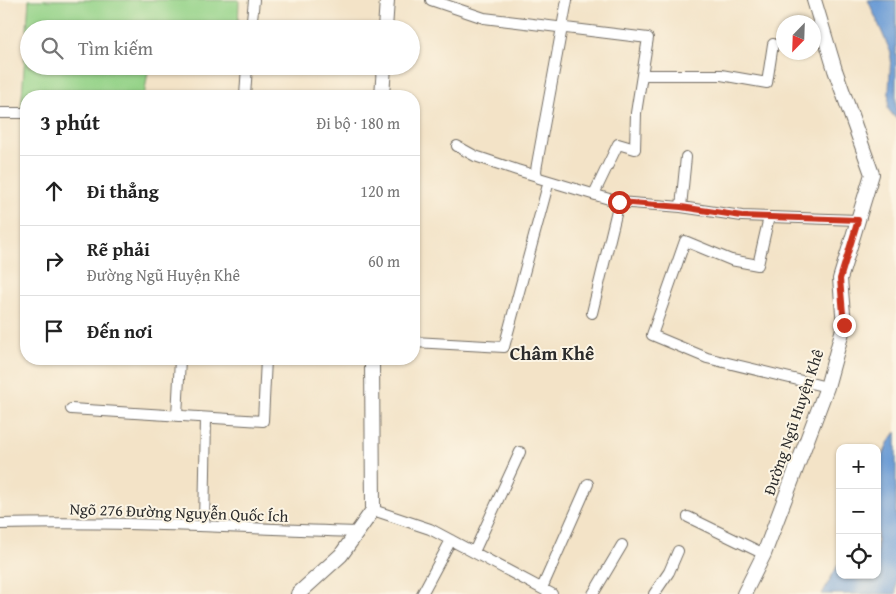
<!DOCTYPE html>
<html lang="vi">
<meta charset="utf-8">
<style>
body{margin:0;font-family:"Gentium Book Plus",serif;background:#f6f6f6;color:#222}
.controls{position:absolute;right:15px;bottom:15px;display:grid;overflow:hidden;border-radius:10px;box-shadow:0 1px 4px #0004}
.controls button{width:45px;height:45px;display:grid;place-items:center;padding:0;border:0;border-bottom:1px solid #e0e0e0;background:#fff;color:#222;font:25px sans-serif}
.compass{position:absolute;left:776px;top:15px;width:45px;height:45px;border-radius:50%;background:#fff;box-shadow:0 1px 4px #0004;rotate:203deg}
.stop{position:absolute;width:15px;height:15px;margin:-11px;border:4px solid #c8321e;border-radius:50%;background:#fff}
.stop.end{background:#c8321e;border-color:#fff;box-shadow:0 1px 5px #0008}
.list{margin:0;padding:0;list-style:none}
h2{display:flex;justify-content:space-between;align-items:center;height:65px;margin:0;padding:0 20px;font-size:21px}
h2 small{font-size:16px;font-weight:400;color:#767676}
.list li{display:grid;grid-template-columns:32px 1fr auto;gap:15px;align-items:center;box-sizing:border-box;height:70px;padding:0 20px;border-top:1px solid #e0e0e0}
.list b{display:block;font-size:19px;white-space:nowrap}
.list p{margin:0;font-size:16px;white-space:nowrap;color:#767676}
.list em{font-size:16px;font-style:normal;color:#767676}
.icon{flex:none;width:28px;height:28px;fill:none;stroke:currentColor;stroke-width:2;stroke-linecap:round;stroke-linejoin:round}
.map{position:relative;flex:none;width:896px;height:594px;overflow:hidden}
.search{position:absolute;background:#fff;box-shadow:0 1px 4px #0004;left:20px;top:20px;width:400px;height:55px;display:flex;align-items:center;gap:12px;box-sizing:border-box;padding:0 18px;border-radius:28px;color:#767676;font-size:19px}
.panel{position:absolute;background:#fff;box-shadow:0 1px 4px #0004;left:20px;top:90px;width:400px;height:275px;border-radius:20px}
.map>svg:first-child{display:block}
.green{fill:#95d389;stroke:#607f5a}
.water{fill:#6c9cd5;stroke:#4c6480}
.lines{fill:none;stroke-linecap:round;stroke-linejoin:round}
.street-casing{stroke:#716b62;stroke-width:12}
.secondary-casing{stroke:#716b62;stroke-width:16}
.street{stroke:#fff;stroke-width:10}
.secondary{stroke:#fff;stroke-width:14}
.route{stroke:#c8321e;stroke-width:6}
.labels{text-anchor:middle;stroke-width:4;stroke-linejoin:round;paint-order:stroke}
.street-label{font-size:16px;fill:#2b2b2b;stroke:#fcf5e5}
.quarter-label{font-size:19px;font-weight:bold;fill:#2b2b2b;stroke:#fcf5e5}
</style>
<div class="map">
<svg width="896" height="594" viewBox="0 0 896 594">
<rect width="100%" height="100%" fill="#fcf5e5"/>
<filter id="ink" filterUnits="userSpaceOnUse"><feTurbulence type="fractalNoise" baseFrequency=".02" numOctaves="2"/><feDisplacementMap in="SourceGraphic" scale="10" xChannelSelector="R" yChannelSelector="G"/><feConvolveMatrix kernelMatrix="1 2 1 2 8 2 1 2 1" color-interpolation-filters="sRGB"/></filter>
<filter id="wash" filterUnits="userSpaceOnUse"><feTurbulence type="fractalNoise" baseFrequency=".0096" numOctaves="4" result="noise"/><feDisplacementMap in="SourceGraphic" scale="20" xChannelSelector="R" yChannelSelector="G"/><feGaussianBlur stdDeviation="1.12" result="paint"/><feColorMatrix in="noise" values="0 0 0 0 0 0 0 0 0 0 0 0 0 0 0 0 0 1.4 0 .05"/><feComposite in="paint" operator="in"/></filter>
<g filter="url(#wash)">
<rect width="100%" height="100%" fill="#f3e3c7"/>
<path class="green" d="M29 0H239L238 29H29V66H149L144 96H26V110H21Z"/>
<path class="water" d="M868 0H896V119L888 109 891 53Z
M896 432V594H822L840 561V575H877V472L888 443Z"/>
</g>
<g filter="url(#ink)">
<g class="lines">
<defs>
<path id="street" d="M431 0 484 18 648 38 642 75H721L767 83 773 44
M567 0 537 164C536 170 535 174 539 178L619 202 681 207 742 216 858 220
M251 29 254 0
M245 96 247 66
M0 113H26
M457 146 475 156 517 170 537 176
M594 194 618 144 635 149 636 113 642 75
M681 207 686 157
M769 217 758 265 731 260 685 241 652 335 707 358 827 387
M592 313 619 202
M414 342 504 347 549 181
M71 409 263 421 266 359
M177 416 180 359
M373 510 430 529 552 594
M688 517 764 554
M0 524C119 521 238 528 357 532
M204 526 206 418
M474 552 520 452
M542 588 588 484
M422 594 451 540
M593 594 622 545
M654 594 669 572 678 551"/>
<path id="secondary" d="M385 29 387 0
M382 96 384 66
M298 594 341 555 373 510 372 359
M744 594 764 554 827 387 844 325 840 279 872 174 835 70 814 0"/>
</defs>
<use href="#street" class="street-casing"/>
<use href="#secondary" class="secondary-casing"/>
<use href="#street" class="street"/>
<use href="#secondary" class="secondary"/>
</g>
</g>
<g class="lines" filter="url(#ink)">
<path class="route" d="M619 202 681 207 742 216 858 220 840 279 844 325"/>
</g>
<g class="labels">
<g class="street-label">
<text transform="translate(793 422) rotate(-71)" y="6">Đường Ngũ Huyện Khê</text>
<text transform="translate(179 512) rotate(2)" y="6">Ngõ 276 Đường Nguyễn Quốc Ích</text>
</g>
<g class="quarter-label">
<text x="552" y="360">Châm Khê</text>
</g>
</g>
</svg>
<div class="controls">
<button>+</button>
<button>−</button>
<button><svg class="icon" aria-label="locate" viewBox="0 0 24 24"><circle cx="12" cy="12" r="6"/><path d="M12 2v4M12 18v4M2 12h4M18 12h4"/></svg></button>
</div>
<svg class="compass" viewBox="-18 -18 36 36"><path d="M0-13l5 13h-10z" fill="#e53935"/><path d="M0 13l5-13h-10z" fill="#767676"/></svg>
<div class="stop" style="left:619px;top:202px"></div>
<div class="stop end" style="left:844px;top:325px"></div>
<div class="search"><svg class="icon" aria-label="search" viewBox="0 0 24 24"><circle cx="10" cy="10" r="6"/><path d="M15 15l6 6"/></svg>Tìm kiếm</div>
<section class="panel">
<h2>3 phút<small>Đi bộ · 180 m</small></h2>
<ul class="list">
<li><svg class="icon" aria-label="ahead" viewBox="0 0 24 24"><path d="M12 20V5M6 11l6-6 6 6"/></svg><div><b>Đi thẳng</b></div><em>120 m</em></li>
<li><svg class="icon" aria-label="right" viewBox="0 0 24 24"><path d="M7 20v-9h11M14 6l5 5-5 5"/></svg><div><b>Rẽ phải</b><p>Đường Ngũ Huyện Khê</p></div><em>60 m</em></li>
<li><svg class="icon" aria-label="arrive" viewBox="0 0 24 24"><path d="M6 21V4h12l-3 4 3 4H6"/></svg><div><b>Đến nơi</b></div></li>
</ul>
</section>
</div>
